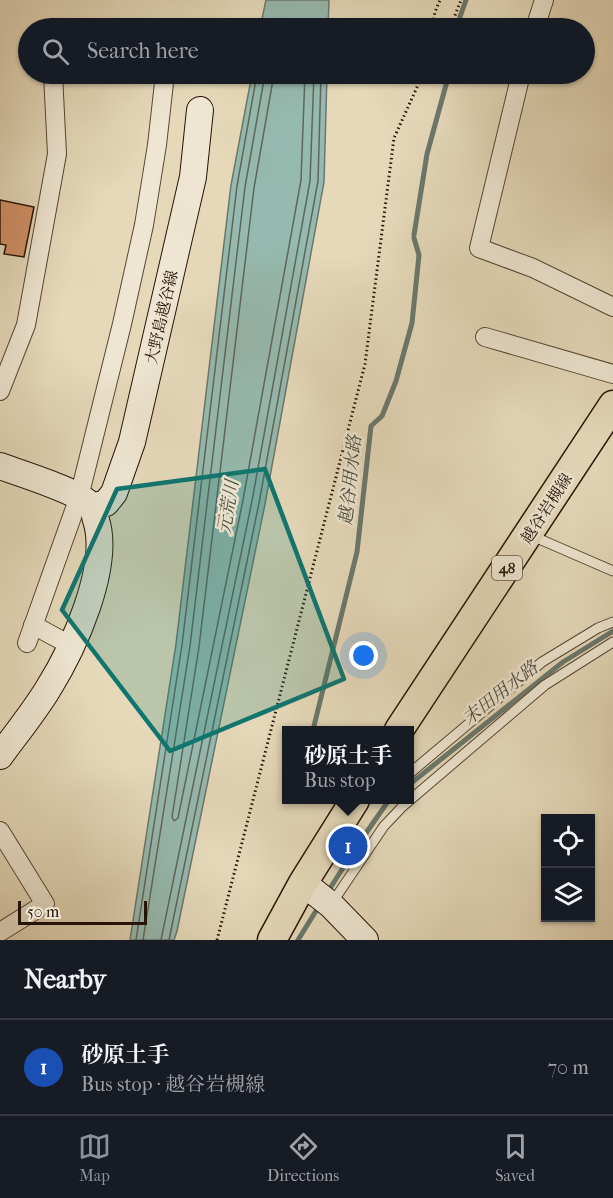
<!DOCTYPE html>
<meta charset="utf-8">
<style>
body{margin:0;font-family:"IM FELL French Canon","Noto Serif JP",serif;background:#242831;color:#f1f3f6}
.controls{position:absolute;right:18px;bottom:18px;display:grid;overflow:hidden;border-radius:0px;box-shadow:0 2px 4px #0004}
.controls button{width:54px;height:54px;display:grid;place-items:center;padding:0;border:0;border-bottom:2px solid #363941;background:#171b24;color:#f1f3f6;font:30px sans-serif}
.scale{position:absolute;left:18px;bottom:15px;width:129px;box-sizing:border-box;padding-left:6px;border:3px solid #271407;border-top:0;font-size:16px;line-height:21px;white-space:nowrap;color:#271407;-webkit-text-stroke:4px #eee6d2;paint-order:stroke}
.you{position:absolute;left:364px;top:656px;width:21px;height:21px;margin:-15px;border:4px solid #fff;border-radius:50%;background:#1a73e8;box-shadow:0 0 0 9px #1a73e833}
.badge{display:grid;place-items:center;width:39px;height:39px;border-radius:50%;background:#8c9099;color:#fff;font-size:20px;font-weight:700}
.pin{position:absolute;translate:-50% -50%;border:3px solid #fff;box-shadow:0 2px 6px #0006}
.popup{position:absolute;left:282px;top:726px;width:132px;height:78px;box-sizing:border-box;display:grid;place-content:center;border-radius:0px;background:#171b24;filter:drop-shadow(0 2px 4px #0005);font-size:20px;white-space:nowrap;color:#9ea1a6}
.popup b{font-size:22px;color:#f1f3f6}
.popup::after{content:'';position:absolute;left:50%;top:100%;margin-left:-12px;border:12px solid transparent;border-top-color:#171b24}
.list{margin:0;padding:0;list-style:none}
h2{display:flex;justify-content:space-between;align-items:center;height:78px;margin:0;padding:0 24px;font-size:26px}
h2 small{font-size:20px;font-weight:400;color:#9ea1a6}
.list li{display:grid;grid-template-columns:39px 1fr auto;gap:18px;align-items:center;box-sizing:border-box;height:96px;padding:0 24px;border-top:2px solid #363941}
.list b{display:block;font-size:22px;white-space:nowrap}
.list p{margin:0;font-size:20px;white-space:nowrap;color:#9ea1a6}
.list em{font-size:20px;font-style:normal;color:#9ea1a6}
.icon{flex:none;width:33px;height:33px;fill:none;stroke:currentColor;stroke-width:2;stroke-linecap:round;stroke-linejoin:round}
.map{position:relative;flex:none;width:613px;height:940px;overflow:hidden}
.search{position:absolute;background:#171b24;box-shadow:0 2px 4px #0004;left:18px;right:18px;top:18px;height:66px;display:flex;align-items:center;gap:15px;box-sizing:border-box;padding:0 21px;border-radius:33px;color:#9ea1a6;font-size:22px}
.sheet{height:174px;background:#171b24}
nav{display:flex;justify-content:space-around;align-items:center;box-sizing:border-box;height:84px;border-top:2px solid #363941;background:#171b24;font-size:16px;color:#9ea1a6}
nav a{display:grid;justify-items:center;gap:3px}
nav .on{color:#8c9099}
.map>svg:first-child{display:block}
.water{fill:#96bab0;stroke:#6a786c;stroke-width:1.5}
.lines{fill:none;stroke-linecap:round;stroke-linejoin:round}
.shore{stroke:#5e675c;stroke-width:1.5}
.stream{stroke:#6a786c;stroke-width:5}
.building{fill:#d09168;stroke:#271407;stroke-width:1.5}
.lane-casing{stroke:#564534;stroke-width:11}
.street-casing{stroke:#564534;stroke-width:20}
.secondary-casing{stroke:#271407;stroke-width:28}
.primary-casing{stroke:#271407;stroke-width:31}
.path{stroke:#271407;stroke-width:3;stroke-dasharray:1.5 3;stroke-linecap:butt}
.lane{stroke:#eee6d2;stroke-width:9}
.street{stroke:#eee6d2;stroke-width:18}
.secondary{stroke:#eee6d2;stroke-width:26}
.primary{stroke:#e5d9ba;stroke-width:28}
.marked{fill:#0f766e;fill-opacity:0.2;stroke:#0f766e;stroke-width:4.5;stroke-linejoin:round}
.labels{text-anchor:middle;stroke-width:5;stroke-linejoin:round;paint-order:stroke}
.shield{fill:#eee6d2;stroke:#635344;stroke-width:1.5}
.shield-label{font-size:15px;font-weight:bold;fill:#271407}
.street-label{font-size:16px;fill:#271407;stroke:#eee6d2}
.water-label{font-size:18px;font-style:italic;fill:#4e4e42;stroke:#eee6d2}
</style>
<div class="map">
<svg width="613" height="940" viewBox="0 0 613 940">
<rect width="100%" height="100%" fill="#e5d9ba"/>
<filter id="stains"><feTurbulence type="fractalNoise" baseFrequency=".00333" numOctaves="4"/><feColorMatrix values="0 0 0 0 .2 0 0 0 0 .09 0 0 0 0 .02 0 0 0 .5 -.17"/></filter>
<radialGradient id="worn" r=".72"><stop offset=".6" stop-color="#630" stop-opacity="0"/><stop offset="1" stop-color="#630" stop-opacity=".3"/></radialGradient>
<path class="water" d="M266 0H329L328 28H260Z
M252 74H327L324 182 265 504 177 931 174 940H130L176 644 231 185Z"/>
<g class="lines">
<path class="shore" d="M274 74 254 188 199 647 172 817 174 821 178 818 243 500 301 180 305 74
M136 940 182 645 237 186 257 74
M143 940 190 646 245 187 265 74
M161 940 252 501 310 181 314 74
M169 940 259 503 318 181 321 74"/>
<path class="stream" d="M456 28 466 0
M414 235 427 154 449 74
M313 730 357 552 371 426 382 416 396 381 412 323 419 255 414 238
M410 784 563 662 613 631
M327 893 357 846 389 800
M298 940 319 906"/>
</g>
<path class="building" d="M0 200 34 207 24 257 4 254 6 245 0 244Z"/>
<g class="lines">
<defs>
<path id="lane" d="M530 535 613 571
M410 773 542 662 598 628 613 622
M332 903 384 826 403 806 545 685 613 642"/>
<path id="street" d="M535 28 544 0
M521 74 479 248 533 268 613 307
M485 337 613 374
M0 391 26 325 57 154 53 74
M33 625 70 645
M27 643 79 497 122 324 144 225 157 145 165 74
M0 831 45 904 0 932"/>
<path id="secondary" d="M0 466C19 473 82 492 92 507 94 510 95 517 96 520 111 567 73 649 48 689 34 712 16 734 0 756
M92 507 106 503 114 493 132 442 193 177 200 110
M303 883 331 905 365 940"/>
<path id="primary" d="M399 730 613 405
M272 940 303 883 355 800"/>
</defs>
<use href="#lane" class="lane-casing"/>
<use href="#street" class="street-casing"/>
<use href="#secondary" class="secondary-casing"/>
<use href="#primary" class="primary-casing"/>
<path class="path" d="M432 28 435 12 440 0
M450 28 461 0
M217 940 365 364 394 138 423 74"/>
<use href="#lane" class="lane"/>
<use href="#street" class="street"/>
<use href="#secondary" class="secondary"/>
<use href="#primary" class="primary"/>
</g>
<path class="marked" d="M265 469 344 679 170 751 62 610 117 489Z"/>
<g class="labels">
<rect class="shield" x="492" y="556" width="30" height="24" rx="4.5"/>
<g class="shield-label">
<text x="507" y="573">48</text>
</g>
<g class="street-label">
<text transform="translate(161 317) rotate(-77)" y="6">大野島越谷線</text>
<text transform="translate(546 508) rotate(-57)" y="6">越谷岩槻線</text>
</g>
<g class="water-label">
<text transform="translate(350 480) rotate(-84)" y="6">越谷用水路</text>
<text transform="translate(228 507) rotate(-81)" y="6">元荒川</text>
<text transform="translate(500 693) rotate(-38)" y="6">末田用水路</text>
</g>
</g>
<rect width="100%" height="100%" filter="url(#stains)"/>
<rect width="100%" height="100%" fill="url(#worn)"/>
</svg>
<div class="controls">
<button><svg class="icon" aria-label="locate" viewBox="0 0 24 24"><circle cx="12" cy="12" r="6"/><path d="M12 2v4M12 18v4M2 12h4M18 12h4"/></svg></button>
<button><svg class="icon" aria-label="layers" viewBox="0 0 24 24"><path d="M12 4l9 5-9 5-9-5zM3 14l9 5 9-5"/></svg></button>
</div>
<div class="scale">50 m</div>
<div class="you"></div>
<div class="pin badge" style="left:348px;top:846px;background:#1a4fb4">1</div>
<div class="popup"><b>砂原土手</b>Bus stop</div>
<div class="search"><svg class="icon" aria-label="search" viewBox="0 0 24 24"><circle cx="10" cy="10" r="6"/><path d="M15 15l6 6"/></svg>Search here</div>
</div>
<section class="sheet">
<h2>Nearby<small></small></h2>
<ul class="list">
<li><span class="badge" style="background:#1a4fb4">1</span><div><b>砂原土手</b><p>Bus stop · 越谷岩槻線</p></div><em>70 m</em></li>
</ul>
</section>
<nav>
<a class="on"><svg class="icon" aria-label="map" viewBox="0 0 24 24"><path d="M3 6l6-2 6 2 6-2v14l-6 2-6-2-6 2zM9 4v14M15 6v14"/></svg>Map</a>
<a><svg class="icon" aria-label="directions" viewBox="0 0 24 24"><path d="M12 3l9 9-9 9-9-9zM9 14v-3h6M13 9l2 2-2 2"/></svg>Directions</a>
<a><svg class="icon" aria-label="saved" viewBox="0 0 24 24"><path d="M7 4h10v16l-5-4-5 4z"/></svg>Saved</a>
</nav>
